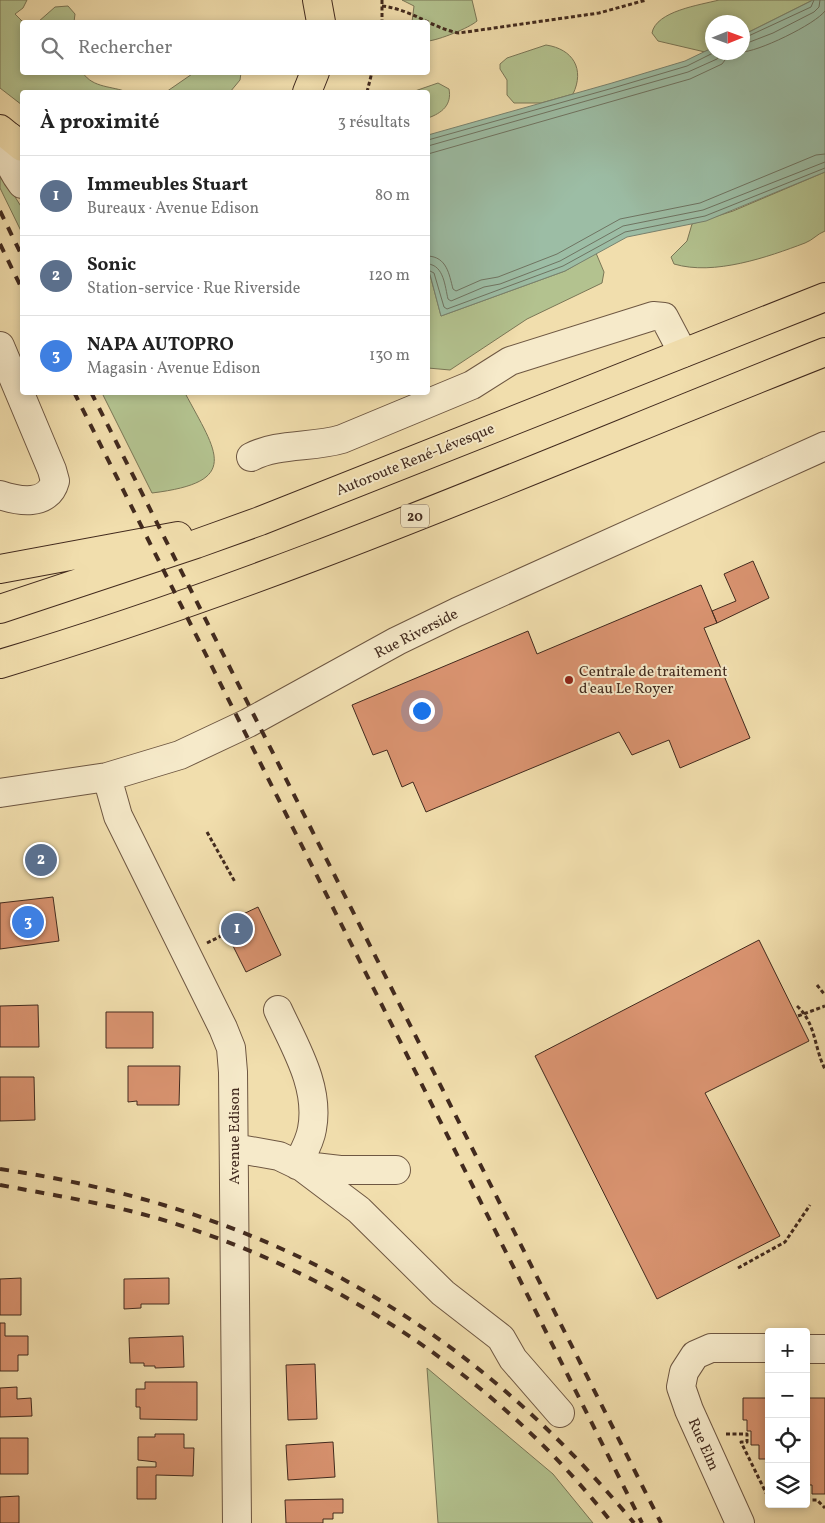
<!DOCTYPE html>
<html lang="fr">
<meta charset="utf-8">
<style>
body{margin:0;font-family:Vollkorn,serif;background:#f6f6f6;color:#222}
.controls{position:absolute;right:15px;bottom:15px;display:grid;overflow:hidden;border-radius:5px;box-shadow:0 2px 8px #0003}
.controls button{width:45px;height:45px;display:grid;place-items:center;padding:0;border:0;border-bottom:1px solid #e0e0e0;background:#fff;color:#222;font:25px sans-serif}
.compass{position:absolute;left:705px;top:15px;width:45px;height:45px;border-radius:50%;background:#fff;box-shadow:0 2px 8px #0003;rotate:89deg}
.you{position:absolute;left:421px;top:710px;width:18px;height:18px;margin:-12px;border:4px solid #fff;border-radius:50%;background:#1a73e8;box-shadow:0 0 0 8px #1a73e833}
.badge{display:grid;place-items:center;width:32px;height:32px;border-radius:50%;background:#7c3aed;color:#fff;font-size:16px;font-weight:700}
.pin{position:absolute;translate:-50% -50%;border:2px solid #fff;box-shadow:0 1px 5px #0006}
.list{margin:0;padding:0;list-style:none}
h2{display:flex;justify-content:space-between;align-items:center;height:65px;margin:0;padding:0 20px;font-size:21px}
h2 small{font-size:16px;font-weight:400;color:#767676}
.list li{display:grid;grid-template-columns:32px 1fr auto;gap:15px;align-items:center;box-sizing:border-box;height:80px;padding:0 20px;border-top:1px solid #e0e0e0}
.list b{display:block;font-size:19px;white-space:nowrap}
.list p{margin:0;font-size:16px;white-space:nowrap;color:#767676}
.list em{font-size:16px;font-style:normal;color:#767676}
.icon{flex:none;width:28px;height:28px;fill:none;stroke:currentColor;stroke-width:2;stroke-linecap:round;stroke-linejoin:round}
.map{position:relative;flex:none;width:825px;height:1523px;overflow:hidden}
.search{position:absolute;background:#fff;box-shadow:0 2px 8px #0003;left:20px;top:20px;width:410px;height:55px;display:flex;align-items:center;gap:12px;box-sizing:border-box;padding:0 18px;border-radius:5px;color:#767676;font-size:19px}
.panel{position:absolute;background:#fff;box-shadow:0 2px 8px #0003;left:20px;top:90px;width:410px;height:305px;border-radius:5px}
.map>svg:first-child{display:block}
.green{fill:#b3c28f;stroke:#7a7656}
.water{fill:#9cbda5;stroke:#78826f}
.lines{fill:none;stroke-linecap:round;stroke-linejoin:round}
.shore{stroke:#6f7462;stroke-width:1}
.building{fill:#d99370;stroke:#422a1e}
.minor-casing{stroke:#6e5742;stroke-width:30}
.major-casing{stroke:#422a1e;stroke-width:30}
.highway-casing{stroke:#422a1e;stroke-width:30}
.path{stroke:#422a1e;stroke-width:3;stroke-dasharray:4 2.5;stroke-linecap:butt}
.minor{stroke:#f6eaca;stroke-width:28}
.major{stroke:#f1dead;stroke-width:28}
.highway{stroke:#f1dead;stroke-width:28}
.rail{stroke:#422a1e;stroke-width:4;stroke-dasharray:9 9;stroke-linecap:butt}
.poi-dot{fill:#8f2418;stroke:#f6eaca;stroke-width:2}
.labels{text-anchor:middle;stroke-width:4;stroke-linejoin:round;paint-order:stroke}
.shield{fill:#f6eaca;stroke:#786452;stroke-width:1}
.shield-label{font-size:14px;font-weight:bold;fill:#422a1e}
.street-label{font-size:15px;fill:#422a1e;stroke:#f6eaca}
.poi-label{font-size:15px;fill:#422a1e;stroke:#f6eaca;text-anchor:start}
</style>
<div class="map">
<svg width="825" height="1523" viewBox="0 0 825 1523">
<rect width="100%" height="100%" fill="#f1dead"/>
<filter id="stains"><feTurbulence type="fractalNoise" baseFrequency=".004" numOctaves="4"/><feColorMatrix values="0 0 0 0 .2 0 0 0 0 .09 0 0 0 0 .02 0 0 0 .5 -.17"/></filter>
<radialGradient id="worn" r=".72"><stop offset=".6" stop-color="#630" stop-opacity="0"/><stop offset="1" stop-color="#630" stop-opacity=".3"/></radialGradient>
<path class="green" d="M0 0H27L23 8 15 14 23 22 22 72 83 73C93 88 112 86 127 92H22V105L0 88Z
M402 0H472L477 21C469 28 439 40 428 41V22H412L414 6Z
M719 0H813L743 35 742 22H712V48L705 52 658 41 652 33C656 11 700 5 719 0Z
M68 6 75 14 74 22H38L55 7Z
M546 45C573 49 585 69 573 94L541 103H514L507 95V80L500 69V64L507 58Z
M195 72H241V73L240 80 230 92H166Z
M438 83 449 89C452 105 442 113 428 118V92H412Z
M825 172V231C817 234 813 240 805 243 768 257 714 276 674 264L671 257 687 241 692 224 733 211Z
M0 173 22 208V233L0 188Z
M596 253 604 272 602 283 527 319 450 370 428 368V267L441 316 565 271Z
M102 393H185C217 453 242 482 152 493Z
M427 1368 553 1474 593 1523H438Z"/>
<path class="water" d="M813 0H825V172L706 221 627 237 565 271 441 316 428 267V135L612 83 685 61 712 48V52H742L743 35Z"/>
<g class="lines">
<path class="shore" d="M742 39 811 7 814 0
M742 45 773 33 814 12 819 7 820 0
M741 52C756 53 816 24 825 11
M428 140 613 88 687 66 715 52
M428 146 688 72 717 59 723 52
M428 154 690 79 722 64 731 52
M428 256C447 257 449 274 453 289L456 291 481 280 498 277 557 254 620 219 700 203 816 155 825 154
M428 264C444 265 445 287 448 299L451 301 484 287 500 284 560 261 623 226 703 210 825 162
M428 270 434 273 444 307 447 309 563 266 625 232 705 216 825 168"/>
</g>
<path class="building" d="M753 561 769 598 717 623 712 611 736 601 724 574Z
M701 585 717 623 704 628 750 738 680 768 669 740 632 755 619 732 426 812 413 782 402 787 387 750 373 755 352 705 528 631 537 654Z
M53 897 59 941 0 949V903Z
M258 907 281 955 246 972 222 924Z
M759 940 809 1041 705 1093 780 1236 657 1299 535 1056Z
M38 1005 39 1047H0V1006Z
M106 1012H153V1048H106Z
M128 1066H180L179 1105H137V1101L128 1102Z
M0 1077H34L35 1120 0 1121Z
M21 1278V1315H0V1279Z
M169 1278V1304H141V1308L124 1309V1279Z
M0 1323H5V1336H28V1355H18V1371H0Z
M183 1336 184 1367 155 1368V1366H144V1363H130L129 1338Z
M315 1364 317 1419 288 1420 286 1365Z
M145 1382H197V1420L140 1419V1407H136V1389H145Z
M17 1387V1399L31 1398 32 1416 0 1417V1388Z
M743 1398H769V1459H759V1445H751V1431H747V1420H743Z
M806 1398H825V1494H812V1485H806Z
M155 1434H184V1448H194L193 1476 156 1475V1499H137V1467H156V1462L138 1460V1437H155Z
M0 1438H28V1474H0Z
M333 1442 335 1477 288 1480 286 1445Z
M19 1496V1523H0V1497Z
M343 1499V1513H333V1519H323V1523H286L285 1500Z"/>
<g class="lines">
<defs>
<path id="minor" d="M10 137C4 156 11 169 22 184
M0 346 52 470 55 481C48 507 18 501 0 495
M251 457C278 443 312 448 342 439L472 385 510 361 653 316 664 317 683 353
M107 777 118 816 223 1028 231 1048 233 1072 237 1523
M0 793 107 777 180 755 248 723 397 641 457 612 825 446
M278 1010C295 1047 320 1087 312 1129 310 1142 303 1153 297 1165L340 1170H396
M234 1148 279 1156 302 1167 359 1210 443 1293 501 1338 513 1359 560 1413
M806 1349H825
M740 1523 689 1410 681 1387 684 1372 695 1355 711 1348H769"/>
<path id="major" d="M317 0 321 22
M307 92 315 72
M0 129 22 147"/>
<path id="highway" d="M0 569 178 536
M0 609 196 544 260 521 825 297
M0 664C282 580 552 460 825 352"/>
</defs>
<use href="#minor" class="minor-casing"/>
<use href="#major" class="major-casing"/>
<use href="#highway" class="highway-casing"/>
<path class="path" d="M382 0V22
M382 6C414 10 431 28 459 33L599 13 646 0
M367 92 372 72
M207 832 235 882
M207 943 227 933
M817 985 825 995
M797 1006C816 1023 814 1048 825 1069
M798 1016 825 1006
M738 1268 785 1242 810 1205
M726 1434H747V1442H741L769 1499
M806 1500H817L825 1508"/>
<use href="#minor" class="minor"/>
<use href="#major" class="major"/>
<use href="#highway" class="highway"/>
<path class="rail" d="M0 211 22 256
M0 244 22 289
M74 392 642 1523
M91 392 661 1523
M0 1169C262 1208 464 1318 634 1523
M0 1185C58 1196 117 1205 173 1223 343 1276 502 1382 612 1523"/>
</g>
<circle class="poi-dot" cx="569" cy="680" r="5"/>
<g class="labels">
<rect class="shield" x="401" y="504.5" width="28" height="23" rx="4"/>
<g class="shield-label">
<text x="415" y="521">20</text>
</g>
<g class="street-label">
<text transform="translate(415 459) rotate(-22)" y="5">Autoroute René-Lévesque</text>
<text transform="translate(416 633) rotate(-27)" y="5">Rue Riverside</text>
<text transform="translate(234 1136) rotate(-90)" y="5">Avenue Edison</text>
<text transform="translate(704 1444) rotate(66)" y="5">Rue Elm</text>
</g>
<g class="poi-label">
<text x="579" y="676">Centrale de traitement<tspan x="579" dy="17">d'eau Le Royer</tspan></text>
</g>
</g>
<rect width="100%" height="100%" filter="url(#stains)"/>
<rect width="100%" height="100%" fill="url(#worn)"/>
</svg>
<div class="controls">
<button>+</button>
<button>−</button>
<button><svg class="icon" aria-label="locate" viewBox="0 0 24 24"><circle cx="12" cy="12" r="6"/><path d="M12 2v4M12 18v4M2 12h4M18 12h4"/></svg></button>
<button><svg class="icon" aria-label="layers" viewBox="0 0 24 24"><path d="M12 4l9 5-9 5-9-5zM3 14l9 5 9-5"/></svg></button>
</div>
<svg class="compass" viewBox="-18 -18 36 36"><path d="M0-13l5 13h-10z" fill="#e53935"/><path d="M0 13l5-13h-10z" fill="#767676"/></svg>
<div class="you"></div>
<div class="pin badge" style="left:237px;top:929px;background:#5c6f8a">1</div>
<div class="pin badge" style="left:41px;top:860px;background:#5c6f8a">2</div>
<div class="pin badge" style="left:28px;top:922px;background:#3f7fe0">3</div>
<div class="search"><svg class="icon" aria-label="search" viewBox="0 0 24 24"><circle cx="10" cy="10" r="6"/><path d="M15 15l6 6"/></svg>Rechercher</div>
<section class="panel">
<h2>À proximité<small>3 résultats</small></h2>
<ul class="list">
<li><span class="badge" style="background:#5c6f8a">1</span><div><b>Immeubles Stuart</b><p>Bureaux · Avenue Edison</p></div><em>80 m</em></li>
<li><span class="badge" style="background:#5c6f8a">2</span><div><b>Sonic</b><p>Station-service · Rue Riverside</p></div><em>120 m</em></li>
<li><span class="badge" style="background:#3f7fe0">3</span><div><b>NAPA AUTOPRO</b><p>Magasin · Avenue Edison</p></div><em>130 m</em></li>
</ul>
</section>
</div>
